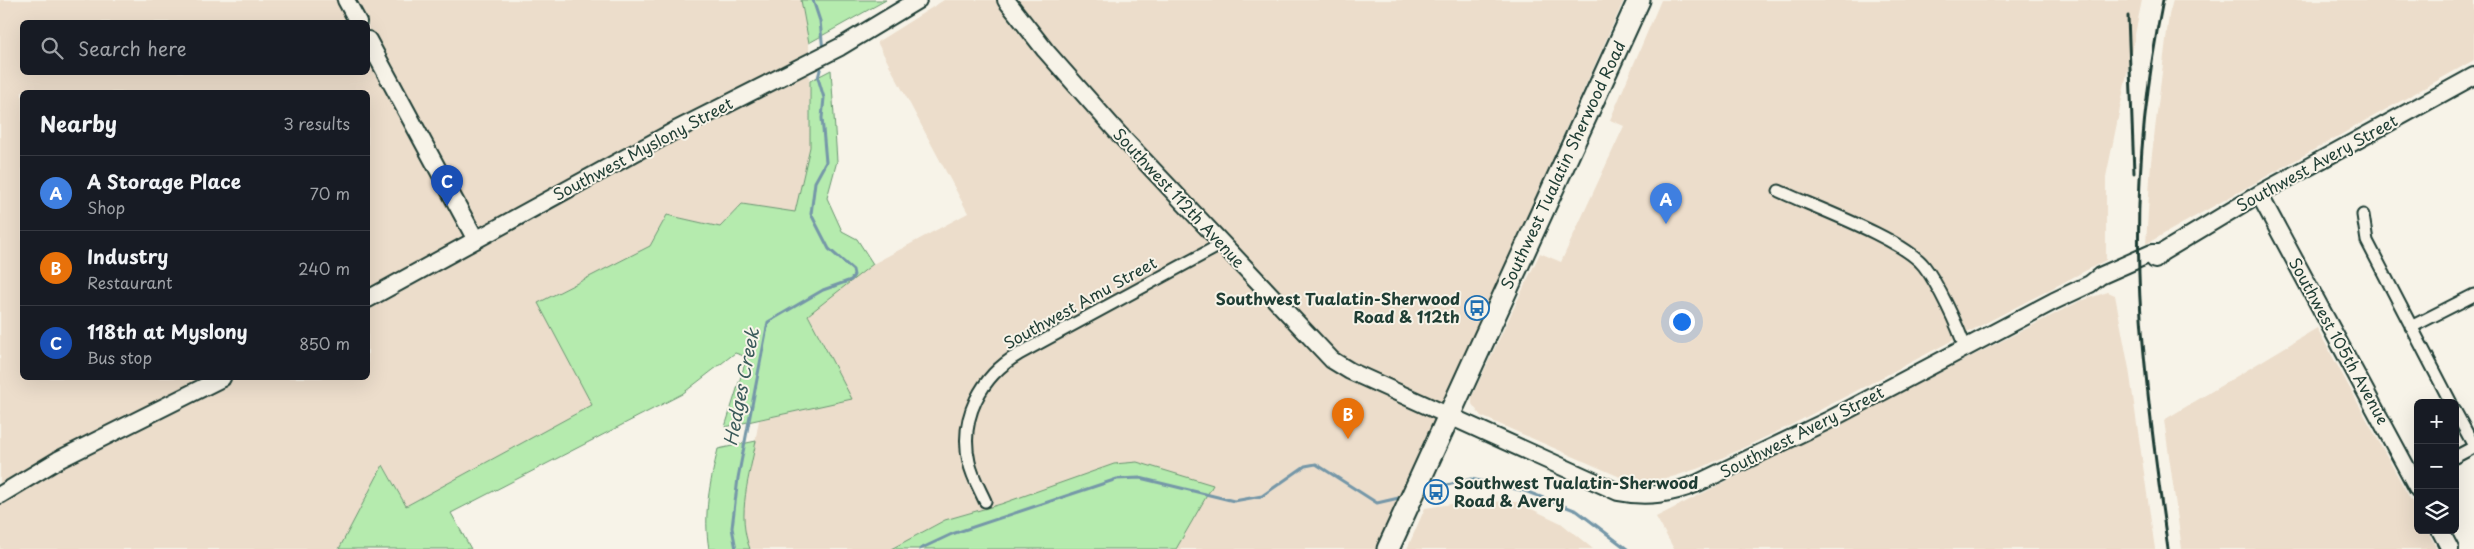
<!DOCTYPE html>
<meta charset="utf-8">
<style>
body{margin:0;font-family:"Playpen Sans",sans-serif;background:#242831;color:#f1f3f6}
.controls{position:absolute;right:15px;bottom:15px;display:grid;overflow:hidden;border-radius:8px;box-shadow:0 5px 20px #0002}
.controls button{width:45px;height:45px;display:grid;place-items:center;padding:0;border:0;border-bottom:1px solid #363941;background:#171b24;color:#f1f3f6;font:25px sans-serif}
.you{position:absolute;left:1681px;top:321px;width:18px;height:18px;margin:-12px;border:4px solid #fff;border-radius:50%;background:#1a73e8;box-shadow:0 0 0 8px #1a73e833}
.badge{display:grid;place-items:center;width:32px;height:32px;border-radius:50%;background:#2563eb;color:#fff;font-size:16px;font-weight:700}
.pin{position:absolute;translate:-50% -41px;filter:drop-shadow(0 1px 2px #0008)}
.pin::after{content:'';position:absolute;top:26px;width:18px;height:15px;background:inherit;clip-path:polygon(0 0,100% 0,50% 100%)}
.list{margin:0;padding:0;list-style:none}
h2{display:flex;justify-content:space-between;align-items:center;height:65px;margin:0;padding:0 20px;font-size:21px}
h2 small{font-size:16px;font-weight:400;color:#9ea1a6}
.list li{display:grid;grid-template-columns:32px 1fr auto;gap:15px;align-items:center;box-sizing:border-box;height:75px;padding:0 20px;border-top:1px solid #363941}
.list b{display:block;font-size:19px;white-space:nowrap}
.list p{margin:0;font-size:16px;white-space:nowrap;color:#9ea1a6}
.list em{font-size:16px;font-style:normal;color:#9ea1a6}
.icon{flex:none;width:28px;height:28px;fill:none;stroke:currentColor;stroke-width:2;stroke-linecap:round;stroke-linejoin:round}
.map{position:relative;flex:none;width:2474px;height:549px;overflow:hidden}
.search{position:absolute;background:#171b24;box-shadow:0 5px 20px #0002;left:20px;top:20px;width:350px;height:55px;display:flex;align-items:center;gap:12px;box-sizing:border-box;padding:0 18px;border-radius:8px;color:#9ea1a6;font-size:19px}
.panel{position:absolute;background:#171b24;box-shadow:0 5px 20px #0002;left:20px;top:90px;width:350px;height:290px;border-radius:8px}
.map>svg:first-child{display:block}
.built{fill:#ecddcb;fill-rule:evenodd}
.green{fill:#b5ebae;stroke:#6a9471}
.lines{fill:none;stroke-linecap:round;stroke-linejoin:round}
.stream{stroke:#7497a8;stroke-width:3}
.street-casing{stroke:#1f3d34;stroke-width:15}
.secondary-casing{stroke:#1f3d34;stroke-width:20}
.highway-casing{stroke:#1f3d34;stroke-width:25}
.street{stroke:#f7f3e8;stroke-width:11}
.secondary{stroke:#f7f3e8;stroke-width:16}
.highway{stroke:#f7f3e8;stroke-width:21}
.rail{stroke:#1f3d34;stroke-width:3}
.labels{text-anchor:middle;stroke-width:4;stroke-linejoin:round;paint-order:stroke}
.street-label{font-size:16px;fill:#1f3d34;stroke:#f7f3e8}
.poi-label{font-size:16px;font-weight:bold;fill:#1f3d34;stroke:#f7f3e8;text-anchor:end}
.water-label{font-size:18px;font-style:italic;fill:#3b5b5b;stroke:#f7f3e8}
</style>
<div class="map">
<svg width="2474" height="549" viewBox="0 0 2474 549">
<rect width="100%" height="100%" fill="#f7f3e8"/>
<filter id="ink" filterUnits="userSpaceOnUse"><feTurbulence type="fractalNoise" baseFrequency=".02" numOctaves="2"/><feDisplacementMap in="SourceGraphic" scale="10" xChannelSelector="R" yChannelSelector="G"/><feConvolveMatrix kernelMatrix="1 2 1 2 8 2 1 2 1" color-interpolation-filters="sRGB"/></filter>
<g filter="url(#ink)">
<path class="built" d="M0 0H801L809 43 810 147 795 212 742 204 720 227 667 215 650 246 539 303 593 405 406 506 384 466 339 549H0ZM22 22H368V72H22ZM22 92H368V378H22Z
M944 0H1624L1377 549H1176L1212 485 1001 504 945 520 891 549H750L746 540 743 510 759 420 851 399 808 314 873 264 968 213 877 42Z
M1661 0H2142L2106 177V260L1793 424 1703 467 1672 477 1644 481 1620 477 1481 416 1472 404V396L1540 253 1561 262 1624 126 1610 120Z
M2173 0H2474V60L2146 244 2151 162 2169 15Z
M2108 292 2115 295 2129 369 2155 549H1674L1656 517 2080 301Z
M2317 328 2418 513V530H2427L2437 549H2182L2164 420Z
M1472 501 1517 502 1561 523 1593 549H1407L1425 508Z"/>
<path class="green" d="M801 0H886L809 43Z
M831 70 837 161 827 198 842 231 857 239 873 264 808 315 852 399 725 427 747 357 735 353 682 394 451 513 471 549H339L383 465 406 506 592 405 538 303 650 246 667 215 720 227 742 204 795 212 810 147V81Z
M756 441C750 475 736 514 750 549H709C703 514 710 483 718 449Z
M1137 462 1213 485 1176 549H891L945 520 1001 504 1114 464Z"/>
<g class="lines">
<path class="stream" d="M813 0 820 21 823 51
M1424 491 1471 479 1525 491 1577 511 1627 549
M736 549 732 528 738 478 768 322 823 290 851 280 854 275 853 270 829 249 811 214 815 182 826 162 822 118 824 98 818 78 822 62
M920 549 952 534 1117 479 1140 478 1234 501 1262 496 1305 466 1316 464 1377 503 1403 497"/>
<defs>
<path id="street" d="M1779 191C1814 207 1903 239 1924 266 1938 284 1958 326 1965 348
M2363 215 2367 241 2451 403
M2411 327 2474 295
M2455 411 2474 446
M2455 457 2474 447
M985 501C979 488 972 476 969 462 959 418 981 376 1019 354L1222 244"/>
<path id="secondary" d="M346 0 358 22
M1006 0 1045 50 1119 134 1332 360 1350 371 1618 492C1647 498 1671 494 1698 483L1827 421 2054 301 2090 284 2100 276 2152 253H2161
M368 40 476 240
M2259 194 2418 489
M2155 260 2161 253 2259 194 2474 76
M368 299 676 130 840 47 918 0
M0 495 58 460 222 378
M2440 530 2450 549"/>
<path id="highway" d="M1388 549 1639 0"/>
</defs>
<use href="#street" class="street-casing"/>
<use href="#secondary" class="secondary-casing"/>
<use href="#highway" class="highway-casing"/>
<use href="#street" class="street"/>
<use href="#secondary" class="secondary"/>
<use href="#highway" class="highway"/>
<path class="rail" d="M2163 0C2140 112 2133 229 2143 343 2149 412 2158 480 2168 549
M2128 16 2134 173"/>
</g>
</g>
<defs>
<symbol id="bus-ring" viewBox="-11 -11 22 22"><circle r="9.5" fill="#f7f3e8" stroke="#1f6fb2" stroke-width="1.5"/><path d="M-5-6H5V4H4V6H2V4H-2V6H-4V4H-5ZM-3.5-4V0h7V-4ZM-3.5 1.2v1.5H-2V1.2ZM2 1.2v1.5H3.5V1.2Z" fill="#1f6fb2"/></symbol>
</defs>
<g fill-rule="evenodd">
<use href="#bus-ring" x="1463" y="294" width="28" height="28"/>
<use href="#bus-ring" x="1422" y="478" width="28" height="28"/>
</g>
<g class="labels">
<g class="street-label">
<text transform="translate(643 149) rotate(-28)" y="6">Southwest Myslony Street</text>
<text transform="translate(2317 163) rotate(-29)" y="6">Southwest Avery Street</text>
<text transform="translate(1563 165) rotate(-65)" y="6">Southwest Tualatin Sherwood Road</text>
<text transform="translate(1179 198) rotate(47)" y="6">Southwest 112th Avenue</text>
<text transform="translate(1080 303) rotate(-29)" y="6">Southwest Amu Street</text>
<text transform="translate(2339 341) rotate(61)" y="6">Southwest 105th Avenue</text>
<text transform="translate(1802 432) rotate(-27)" y="6">Southwest Avery Street</text>
</g>
<g class="poi-label">
<text x="1460" y="305">Southwest Tualatin-Sherwood<tspan x="1460" dy="18">Road &amp; 112th</tspan></text>
<text x="1454" y="489" text-anchor="start">Southwest Tualatin-Sherwood<tspan x="1454" dy="18">Road &amp; Avery</tspan></text>
</g>
<g class="water-label">
<text transform="translate(742 387) rotate(-79)" y="6">Hedges Creek</text>
</g>
</g>
</svg>
<div class="controls">
<button>+</button>
<button>−</button>
<button><svg class="icon" aria-label="layers" viewBox="0 0 24 24"><path d="M12 4l9 5-9 5-9-5zM3 14l9 5 9-5"/></svg></button>
</div>
<div class="you"></div>
<div class="pin badge" style="left:1666px;top:224px;background:#3f7fe0">A</div>
<div class="pin badge" style="left:1348px;top:439px;background:#e8710a">B</div>
<div class="pin badge" style="left:447px;top:206px;background:#1a4fb4">C</div>
<div class="search"><svg class="icon" aria-label="search" viewBox="0 0 24 24"><circle cx="10" cy="10" r="6"/><path d="M15 15l6 6"/></svg>Search here</div>
<section class="panel">
<h2>Nearby<small>3 results</small></h2>
<ul class="list">
<li><span class="badge" style="background:#3f7fe0">A</span><div><b>A Storage Place</b><p>Shop</p></div><em>70 m</em></li>
<li><span class="badge" style="background:#e8710a">B</span><div><b>Industry</b><p>Restaurant</p></div><em>240 m</em></li>
<li><span class="badge" style="background:#1a4fb4">C</span><div><b>118th at Myslony</b><p>Bus stop</p></div><em>850 m</em></li>
</ul>
</section>
</div>
